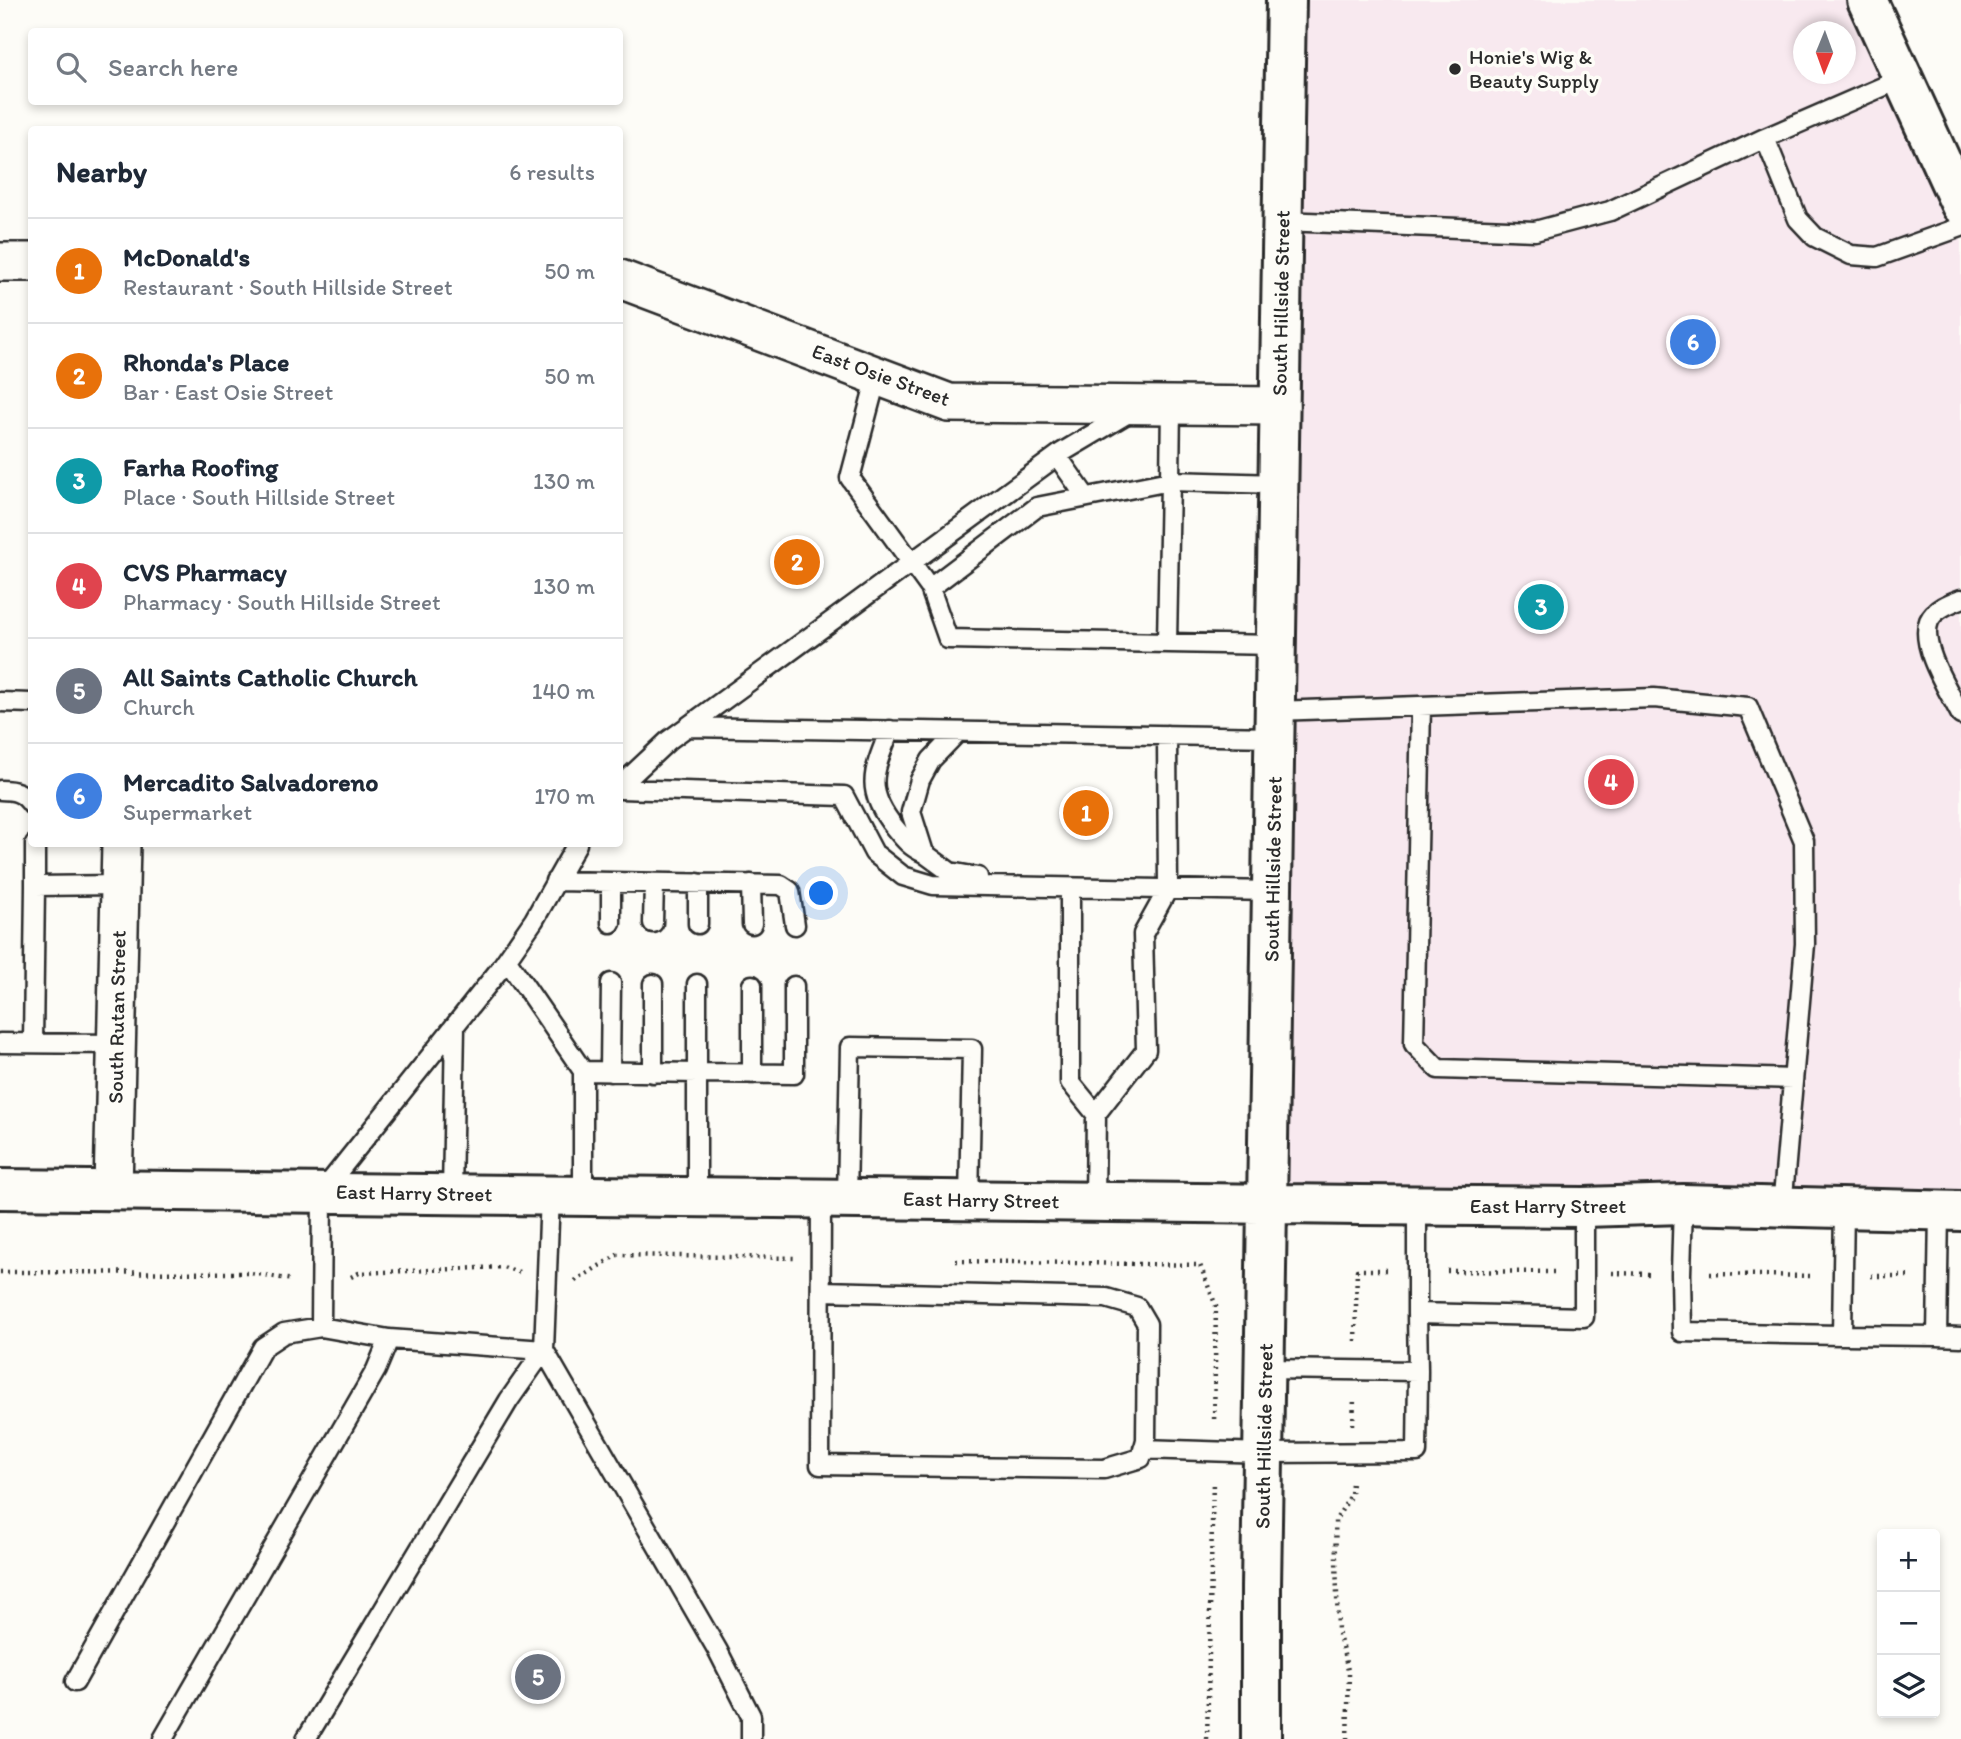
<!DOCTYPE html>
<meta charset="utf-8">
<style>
body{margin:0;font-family:Itim,sans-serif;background:#f2f2f3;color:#1f2937}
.controls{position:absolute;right:21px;bottom:21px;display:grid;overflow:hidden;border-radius:7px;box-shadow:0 4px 10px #0003}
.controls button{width:63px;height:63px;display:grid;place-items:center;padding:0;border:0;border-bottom:2px solid #e0e1e3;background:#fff;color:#1f2937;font:35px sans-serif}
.compass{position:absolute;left:1793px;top:21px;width:63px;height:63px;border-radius:50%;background:#fff;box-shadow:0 4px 10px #0003;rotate:181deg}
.you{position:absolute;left:822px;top:894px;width:24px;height:24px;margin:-18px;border:5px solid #fff;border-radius:50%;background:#1a73e8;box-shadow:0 0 0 10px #1a73e833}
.badge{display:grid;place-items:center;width:46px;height:46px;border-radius:50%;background:#d93025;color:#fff;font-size:23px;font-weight:700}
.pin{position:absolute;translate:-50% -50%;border:4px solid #fff;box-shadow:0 2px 7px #0006}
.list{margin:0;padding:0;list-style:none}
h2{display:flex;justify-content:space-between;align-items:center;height:91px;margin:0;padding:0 28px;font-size:30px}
h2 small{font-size:23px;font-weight:400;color:#747a83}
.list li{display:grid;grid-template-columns:46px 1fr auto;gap:21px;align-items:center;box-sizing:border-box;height:105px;padding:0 28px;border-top:2px solid #e0e1e3}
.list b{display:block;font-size:26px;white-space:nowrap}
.list p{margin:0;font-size:23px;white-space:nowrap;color:#747a83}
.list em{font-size:23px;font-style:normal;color:#747a83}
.icon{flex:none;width:38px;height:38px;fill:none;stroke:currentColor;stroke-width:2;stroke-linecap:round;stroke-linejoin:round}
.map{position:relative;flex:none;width:1961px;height:1739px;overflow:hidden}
.search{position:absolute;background:#fff;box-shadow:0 4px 10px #0003;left:28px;top:28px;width:595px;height:77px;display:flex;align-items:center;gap:18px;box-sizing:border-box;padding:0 24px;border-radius:7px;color:#747a83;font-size:26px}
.panel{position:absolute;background:#fff;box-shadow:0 4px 10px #0003;left:28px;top:126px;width:595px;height:721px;border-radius:7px}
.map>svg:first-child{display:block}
.built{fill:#f8e9ef;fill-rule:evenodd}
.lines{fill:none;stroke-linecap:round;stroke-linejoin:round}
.service-casing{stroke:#2b2b2b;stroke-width:23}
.minor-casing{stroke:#2b2b2b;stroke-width:42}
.tertiary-casing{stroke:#2b2b2b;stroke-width:44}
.secondary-casing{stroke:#2b2b2b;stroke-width:44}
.path{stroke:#2b2b2b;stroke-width:4.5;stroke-dasharray:2 5;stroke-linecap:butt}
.service{stroke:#fdfcf7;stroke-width:18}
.minor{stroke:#fdfcf7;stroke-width:37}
.tertiary{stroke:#fdfcf7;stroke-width:38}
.secondary{stroke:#fdfcf7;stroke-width:38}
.poi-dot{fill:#2b2b2b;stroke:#fdfcf7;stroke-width:2.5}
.labels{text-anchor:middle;stroke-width:7;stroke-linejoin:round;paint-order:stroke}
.poi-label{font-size:21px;fill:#2b2b2b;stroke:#fdfcf7;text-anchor:start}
.street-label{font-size:21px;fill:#2b2b2b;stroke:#fdfcf7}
</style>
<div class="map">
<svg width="1961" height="1739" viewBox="0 0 1961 1739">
<rect width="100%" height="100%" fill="#fdfcf7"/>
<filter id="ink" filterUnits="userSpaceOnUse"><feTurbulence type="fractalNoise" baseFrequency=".0143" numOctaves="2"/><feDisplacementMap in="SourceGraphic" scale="14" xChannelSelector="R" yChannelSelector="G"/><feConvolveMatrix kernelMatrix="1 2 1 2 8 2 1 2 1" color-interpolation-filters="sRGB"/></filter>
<g filter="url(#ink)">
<path class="built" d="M1292 0H1867L1961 205V1213L1268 1204ZM1804 32H1846V74H1804Z"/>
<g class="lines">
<defs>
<path id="service" d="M1765 138 1798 219 1815 237 1851 255 1877 257 1961 227
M1282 221 1535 231 1610 211 1765 138 1903 78
M877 376 850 478 930 588
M1171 404 1170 481 1037 507 930 588 948 639 1276 645
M1058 457 1086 497
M1961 599C1950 603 1934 609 1929 621 1919 646 1949 691 1961 715
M1167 643 1170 481 1279 484
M0 702 32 703
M1421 706 1414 1044 1438 1069 1793 1079
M1275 711 1654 698 1748 707 1804 841 1805 944 1782 1208
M687 727 1275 737
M890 730C873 772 864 790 895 828 904 839 910 847 924 853
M958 732 931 760 920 780 911 812 924 853 950 872 978 877
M620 786 669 740 687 727 1061 453 1130 412
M620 789 844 796 874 853 903 876 933 885 1273 891
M0 790C15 790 23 792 32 805
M35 844V886
M555 881 781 885 790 891 795 925
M751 884 752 924
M1070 888V1082L1096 1114
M611 923V882
M653 923 654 883
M698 924V883
M507 960 583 1071
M697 984V1073L794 1074V986
M752 985V1074
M0 1043 117 1044
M33 1043 35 886 120 885
M610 1072 611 983
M653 1073V984
M452 1194 455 1026
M550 1195 544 1350 718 1651 751 1716V1739
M583 1195V1071L697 1073V1196
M847 1198 850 1047 972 1049 969 1201
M1095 1202 1096 1114 1146 1050 1143 934 1168 889 1167 735
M1683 1204 1681 1274 1682 1332 1842 1335 1844 1208
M1417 1206V1313L1584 1317V1207
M1939 1211 1937 1336 1961 1337
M821 1291 1106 1298 1137 1307 1147 1324 1146 1440 1141 1458 1104 1469 820 1465 821 1198
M321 1327 322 1192 500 969 534 920 577 844
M1842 1335 1937 1336
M1265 1369 1418 1371 1417 1313
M1143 1449 1263 1453 1417 1452 1418 1371
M75 1682 263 1347 284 1333 321 1327 389 1339 544 1350
M163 1739 376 1370 389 1339
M306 1739 509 1400 544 1350"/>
<path id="minor" d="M0 262H32
M620 279 949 403 1280 406
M113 1190 121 844"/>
<path id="tertiary" d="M1867 0 1961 205"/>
<path id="secondary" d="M0 1189 1360 1205 1584 1207 1683 1204 1961 1211
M1261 1739V1587L1286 0"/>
</defs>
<use href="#service" class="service-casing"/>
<use href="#minor" class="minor-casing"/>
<use href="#tertiary" class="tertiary-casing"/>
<use href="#secondary" class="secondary-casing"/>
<path class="path" d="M956 1261 1200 1265 1216 1306 1214 1423
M1447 1271 1554 1272
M0 1272 251 1273 293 1280
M1612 1273 1652 1274
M1710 1274 1813 1276
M1871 1276H1908
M351 1277 359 1273 503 1267 519 1272
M575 1281 617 1255 794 1258
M1355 1341 1357 1270H1390
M1353 1425 1354 1398
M1207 1739 1213 1481
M1347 1739 1349 1674 1338 1631 1335 1521 1351 1495 1352 1482"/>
<use href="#service" class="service"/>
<use href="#minor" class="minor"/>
<use href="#tertiary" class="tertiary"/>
<use href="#secondary" class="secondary"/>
</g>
</g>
<circle class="poi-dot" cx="1455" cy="69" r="7"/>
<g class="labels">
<g class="poi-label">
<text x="1469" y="64">Honie's Wig &amp;<tspan x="1469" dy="24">Beauty Supply</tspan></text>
</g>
<g class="street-label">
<text transform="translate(1281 303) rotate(-89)" y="7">South Hillside Street</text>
<text transform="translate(881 375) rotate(20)" y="7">East Osie Street</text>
<text transform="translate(1273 869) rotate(-89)" y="7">South Hillside Street</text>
<text transform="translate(117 1017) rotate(-89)" y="7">South Rutan Street</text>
<text transform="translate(414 1193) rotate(1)" y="7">East Harry Street</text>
<text transform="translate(981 1200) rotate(1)" y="7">East Harry Street</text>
<text x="1548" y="1213">East Harry Street</text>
<text transform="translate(1264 1436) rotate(-89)" y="7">South Hillside Street</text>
</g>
</g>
</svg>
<div class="controls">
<button>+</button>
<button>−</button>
<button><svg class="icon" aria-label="layers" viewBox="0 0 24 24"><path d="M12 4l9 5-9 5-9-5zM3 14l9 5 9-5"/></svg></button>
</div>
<svg class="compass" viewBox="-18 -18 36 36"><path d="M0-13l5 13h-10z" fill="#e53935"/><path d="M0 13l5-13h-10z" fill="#747a83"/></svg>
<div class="you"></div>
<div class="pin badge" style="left:1086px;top:813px;background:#e8710a">1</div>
<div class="pin badge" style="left:797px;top:562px;background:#e8710a">2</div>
<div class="pin badge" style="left:1541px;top:607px;background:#0f9aa8">3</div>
<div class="pin badge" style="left:1611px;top:782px;background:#e0444e">4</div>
<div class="pin badge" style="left:538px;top:1677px;background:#6b7280">5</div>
<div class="pin badge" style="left:1693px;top:342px;background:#3f7fe0">6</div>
<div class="search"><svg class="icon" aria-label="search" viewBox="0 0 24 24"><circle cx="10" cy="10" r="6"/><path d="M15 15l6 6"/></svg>Search here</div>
<section class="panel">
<h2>Nearby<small>6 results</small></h2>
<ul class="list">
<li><span class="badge" style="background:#e8710a">1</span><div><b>McDonald's</b><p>Restaurant · South Hillside Street</p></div><em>50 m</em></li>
<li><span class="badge" style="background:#e8710a">2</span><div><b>Rhonda's Place</b><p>Bar · East Osie Street</p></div><em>50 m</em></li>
<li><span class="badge" style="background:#0f9aa8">3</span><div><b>Farha Roofing</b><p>Place · South Hillside Street</p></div><em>130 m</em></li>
<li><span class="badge" style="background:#e0444e">4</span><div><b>CVS Pharmacy</b><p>Pharmacy · South Hillside Street</p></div><em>130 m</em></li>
<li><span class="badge" style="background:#6b7280">5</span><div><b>All Saints Catholic Church</b><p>Church</p></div><em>140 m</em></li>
<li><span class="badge" style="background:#3f7fe0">6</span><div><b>Mercadito Salvadoreno</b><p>Supermarket</p></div><em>170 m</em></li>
</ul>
</section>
</div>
